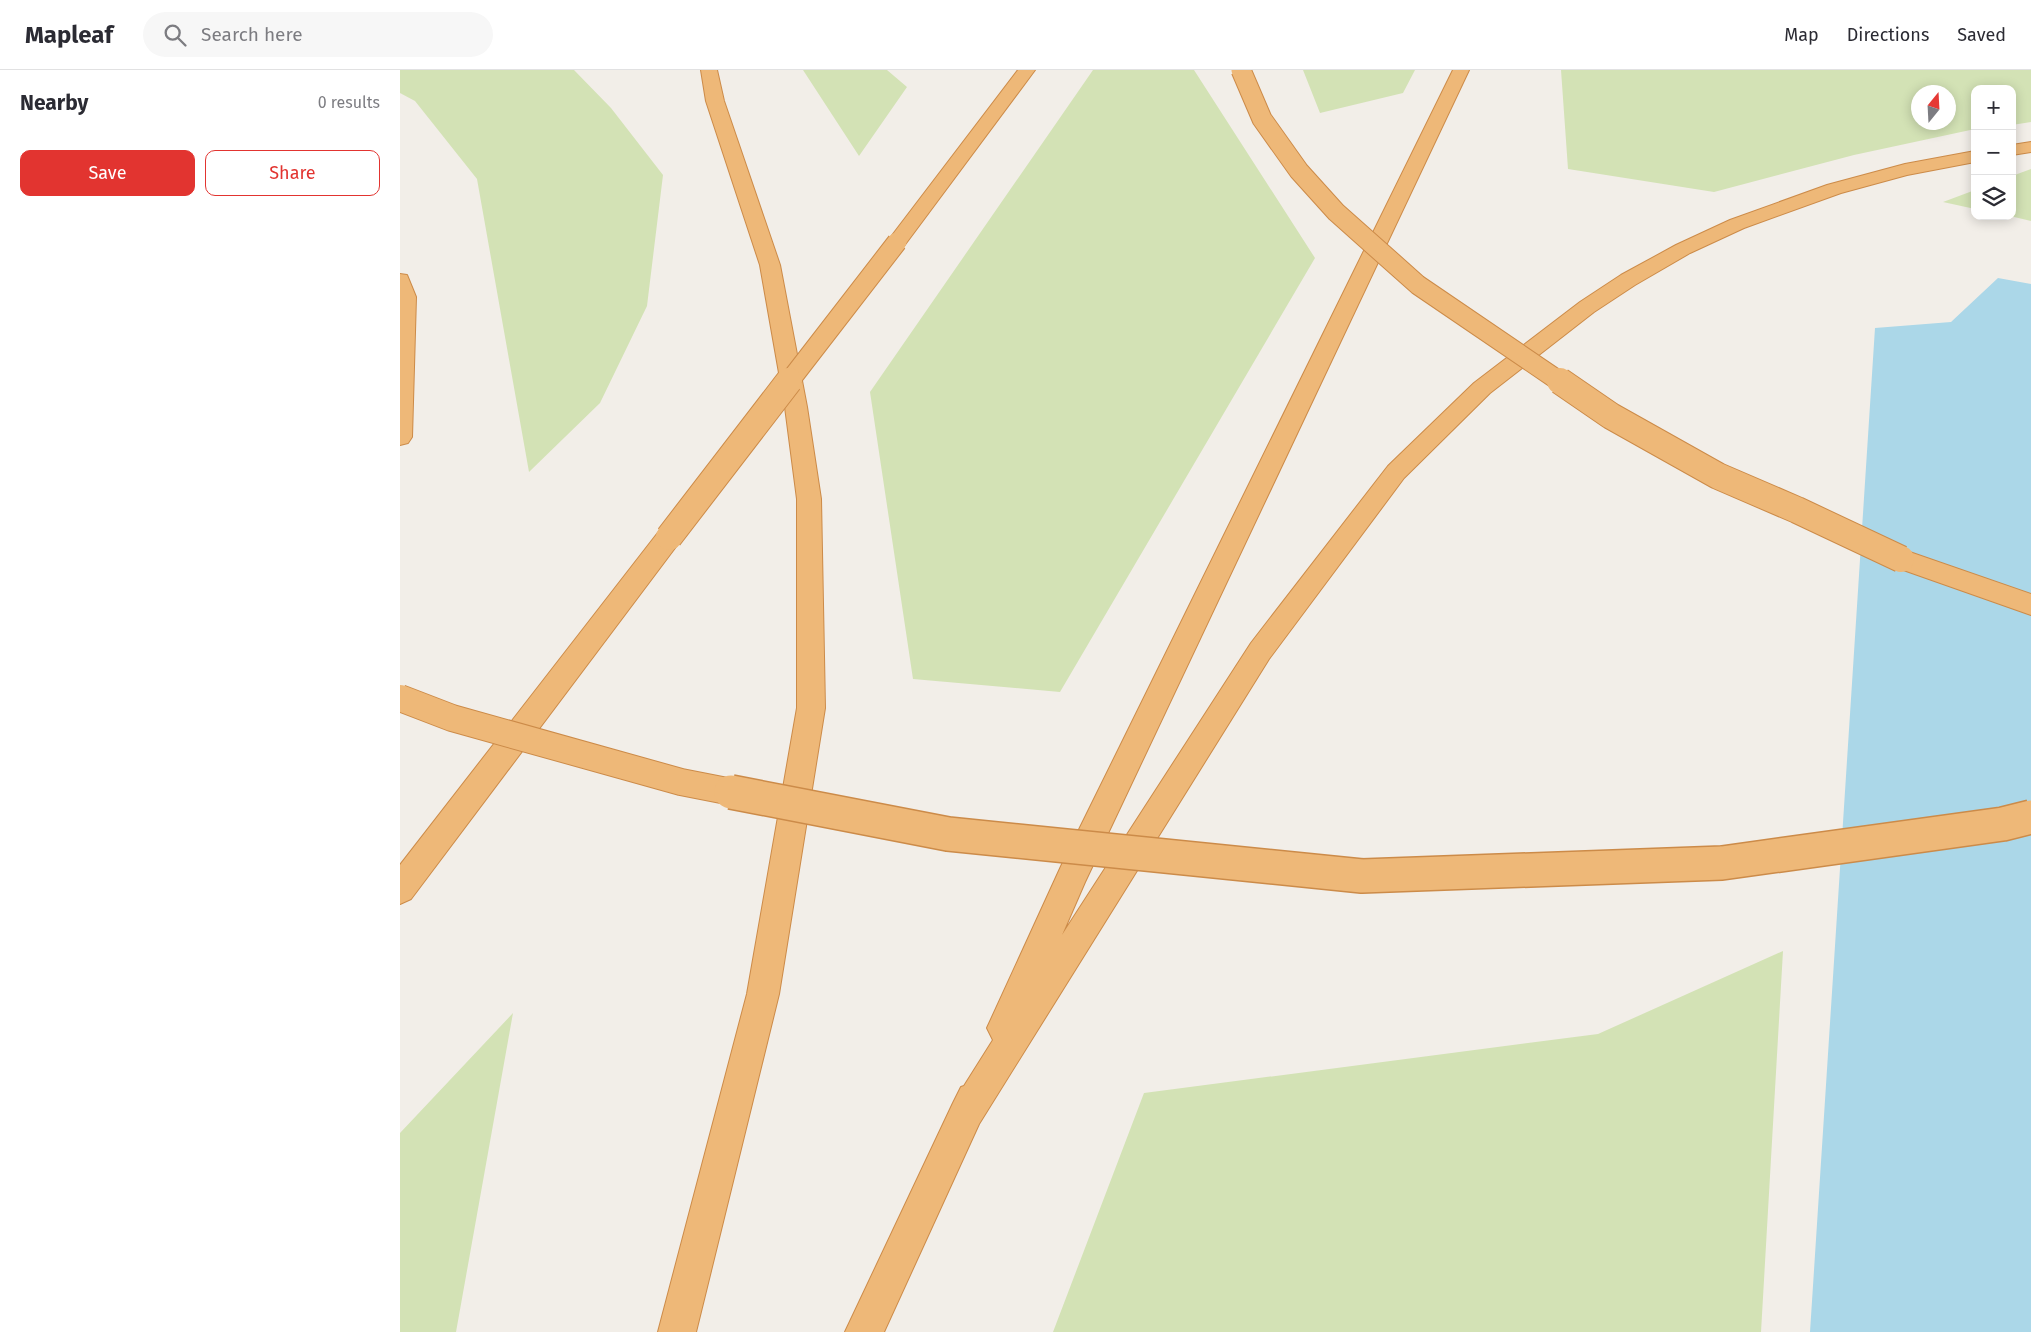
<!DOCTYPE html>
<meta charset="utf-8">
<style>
body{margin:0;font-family:"Fira Sans",sans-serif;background:#f7f7f7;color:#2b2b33}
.controls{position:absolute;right:15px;top:15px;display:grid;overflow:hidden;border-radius:10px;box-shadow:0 2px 12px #0003}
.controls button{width:45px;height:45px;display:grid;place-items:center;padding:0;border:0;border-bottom:1px solid #e1e1e2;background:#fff;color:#2b2b33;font:25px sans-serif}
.compass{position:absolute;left:1511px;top:15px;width:45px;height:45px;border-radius:50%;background:#fff;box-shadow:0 2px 12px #0003;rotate:18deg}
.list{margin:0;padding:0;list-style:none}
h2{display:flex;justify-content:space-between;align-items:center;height:65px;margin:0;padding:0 20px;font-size:21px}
h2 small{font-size:16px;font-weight:400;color:#7c7c81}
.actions{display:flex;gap:10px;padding:15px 20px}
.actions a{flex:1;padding:11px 0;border:1px solid #e23430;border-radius:10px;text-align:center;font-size:18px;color:#e23430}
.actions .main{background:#e23430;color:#fff}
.icon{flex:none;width:28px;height:28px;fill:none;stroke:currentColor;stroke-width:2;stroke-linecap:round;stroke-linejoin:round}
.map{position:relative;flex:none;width:1631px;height:1262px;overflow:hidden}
header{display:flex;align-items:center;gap:30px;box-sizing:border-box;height:70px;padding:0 25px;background:#fff;border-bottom:1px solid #e1e1e2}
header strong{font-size:24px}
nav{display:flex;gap:28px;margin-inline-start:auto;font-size:18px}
.search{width:350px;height:45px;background:#f7f7f7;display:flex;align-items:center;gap:12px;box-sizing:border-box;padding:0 18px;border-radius:28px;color:#7c7c81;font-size:19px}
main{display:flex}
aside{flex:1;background:#fff}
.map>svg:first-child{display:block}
.green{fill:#d3e2b5;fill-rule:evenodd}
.water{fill:#abd7e8}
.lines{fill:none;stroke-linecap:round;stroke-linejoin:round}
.highway-casing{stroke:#cc8b49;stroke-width:2}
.highway{fill:#eeb878;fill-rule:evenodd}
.highway-bridge-far2-casing{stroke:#cc8b49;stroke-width:21;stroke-linecap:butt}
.highway-bridge-far1-casing{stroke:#cc8b49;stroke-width:28;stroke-linecap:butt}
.highway-bridge-casing{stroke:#cc8b49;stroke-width:36;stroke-linecap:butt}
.highway-bridge-far2{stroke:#eeb878;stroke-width:19}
.highway-bridge-far1{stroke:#eeb878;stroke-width:26}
.highway-bridge{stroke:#eeb878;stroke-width:33}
</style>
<header>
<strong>Mapleaf</strong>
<div class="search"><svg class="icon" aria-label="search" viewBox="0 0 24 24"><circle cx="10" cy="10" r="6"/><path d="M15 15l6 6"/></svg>Search here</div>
<nav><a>Map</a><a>Directions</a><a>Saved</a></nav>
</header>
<main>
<aside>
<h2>Nearby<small>0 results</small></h2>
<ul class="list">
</ul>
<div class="actions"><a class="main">Save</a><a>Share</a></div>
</aside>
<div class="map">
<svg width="1631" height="1262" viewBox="0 0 1631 1262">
<rect width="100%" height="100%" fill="#f2eee8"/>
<path class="green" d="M0 0H174L211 38 263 105 247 236 200 333 129 402 77 109 15 31 0 23Z
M403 0H487L507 17 459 86Z
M693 0H794L915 188 660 622 513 609 470 322Z
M903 0H1015L1003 23 920 43Z
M1161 0H1631V52L1612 55V19H1575V59L1454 85 1314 122 1168 99ZM1518 22H1548V52H1518Z
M1631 99V151L1610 146H1612V106Z
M1575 120V139L1543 132Z
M1383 881 1361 1262H653L744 1023 1198 964Z
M113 943 56 1262H0V1063Z"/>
<path class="water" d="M1598 208 1631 214V1262H1410L1475 258 1551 252Z"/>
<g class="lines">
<defs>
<path id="highway" d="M301 0H317L324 31 380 195 407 337 421 429 425 638 379 924 296 1262H258L347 924 397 638V429L385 337 360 195 306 31Z
M618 0H635L504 176 497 178 490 176 487 172 490 168Z
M1053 0H1069L685 812 662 865 851 573 988 396 1074 313 1180 232 1221 205 1276 175 1330 150 1427 115 1505 94 1575 81V92L1507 105 1441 123 1344 158 1290 183 1235 215 1194 242 1090 323 1004 408 869 589 579 1054 484 1262H445L553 1033 561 1017 564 1016 593 970 587 958 663 792Z
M1631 72V82L1612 85V75Z
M0 204 7 205 16 227 12 367 8 373 0 375Z
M269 457 278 460 281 467 278 474 11 829 0 834V795L260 460Z
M1501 479 1631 524V545L1492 496 1488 489 1492 482Z"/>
</defs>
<use href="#highway" class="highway-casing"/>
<use href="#highway" class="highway"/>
<defs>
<path id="highway-bridge-far2" d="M841 0 862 49 899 101 936 142 1018 215 1162 313
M388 313 497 172"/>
<path id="highway-bridge-far1" d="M1160 311 1211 346 1318 406 1397 440 1501 489
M269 467 389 311
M0 628 52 648 281 712 337 723"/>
<path id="highway-bridge" d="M331 722 548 764 962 806 1322 793 1603 754 1631 747"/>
</defs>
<use href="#highway-bridge-far2" class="highway-bridge-far2-casing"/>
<use href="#highway-bridge-far1" class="highway-bridge-far1-casing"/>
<use href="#highway-bridge" class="highway-bridge-casing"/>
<use href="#highway-bridge-far2" class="highway-bridge-far2"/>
<use href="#highway-bridge-far1" class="highway-bridge-far1"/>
<use href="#highway-bridge" class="highway-bridge"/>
</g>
</svg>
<div class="controls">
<button>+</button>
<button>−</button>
<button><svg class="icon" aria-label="layers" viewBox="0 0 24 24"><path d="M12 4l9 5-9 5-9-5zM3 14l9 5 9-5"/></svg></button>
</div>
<svg class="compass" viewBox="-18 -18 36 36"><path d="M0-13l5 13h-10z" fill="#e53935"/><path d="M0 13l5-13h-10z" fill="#7c7c81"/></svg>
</div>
</main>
